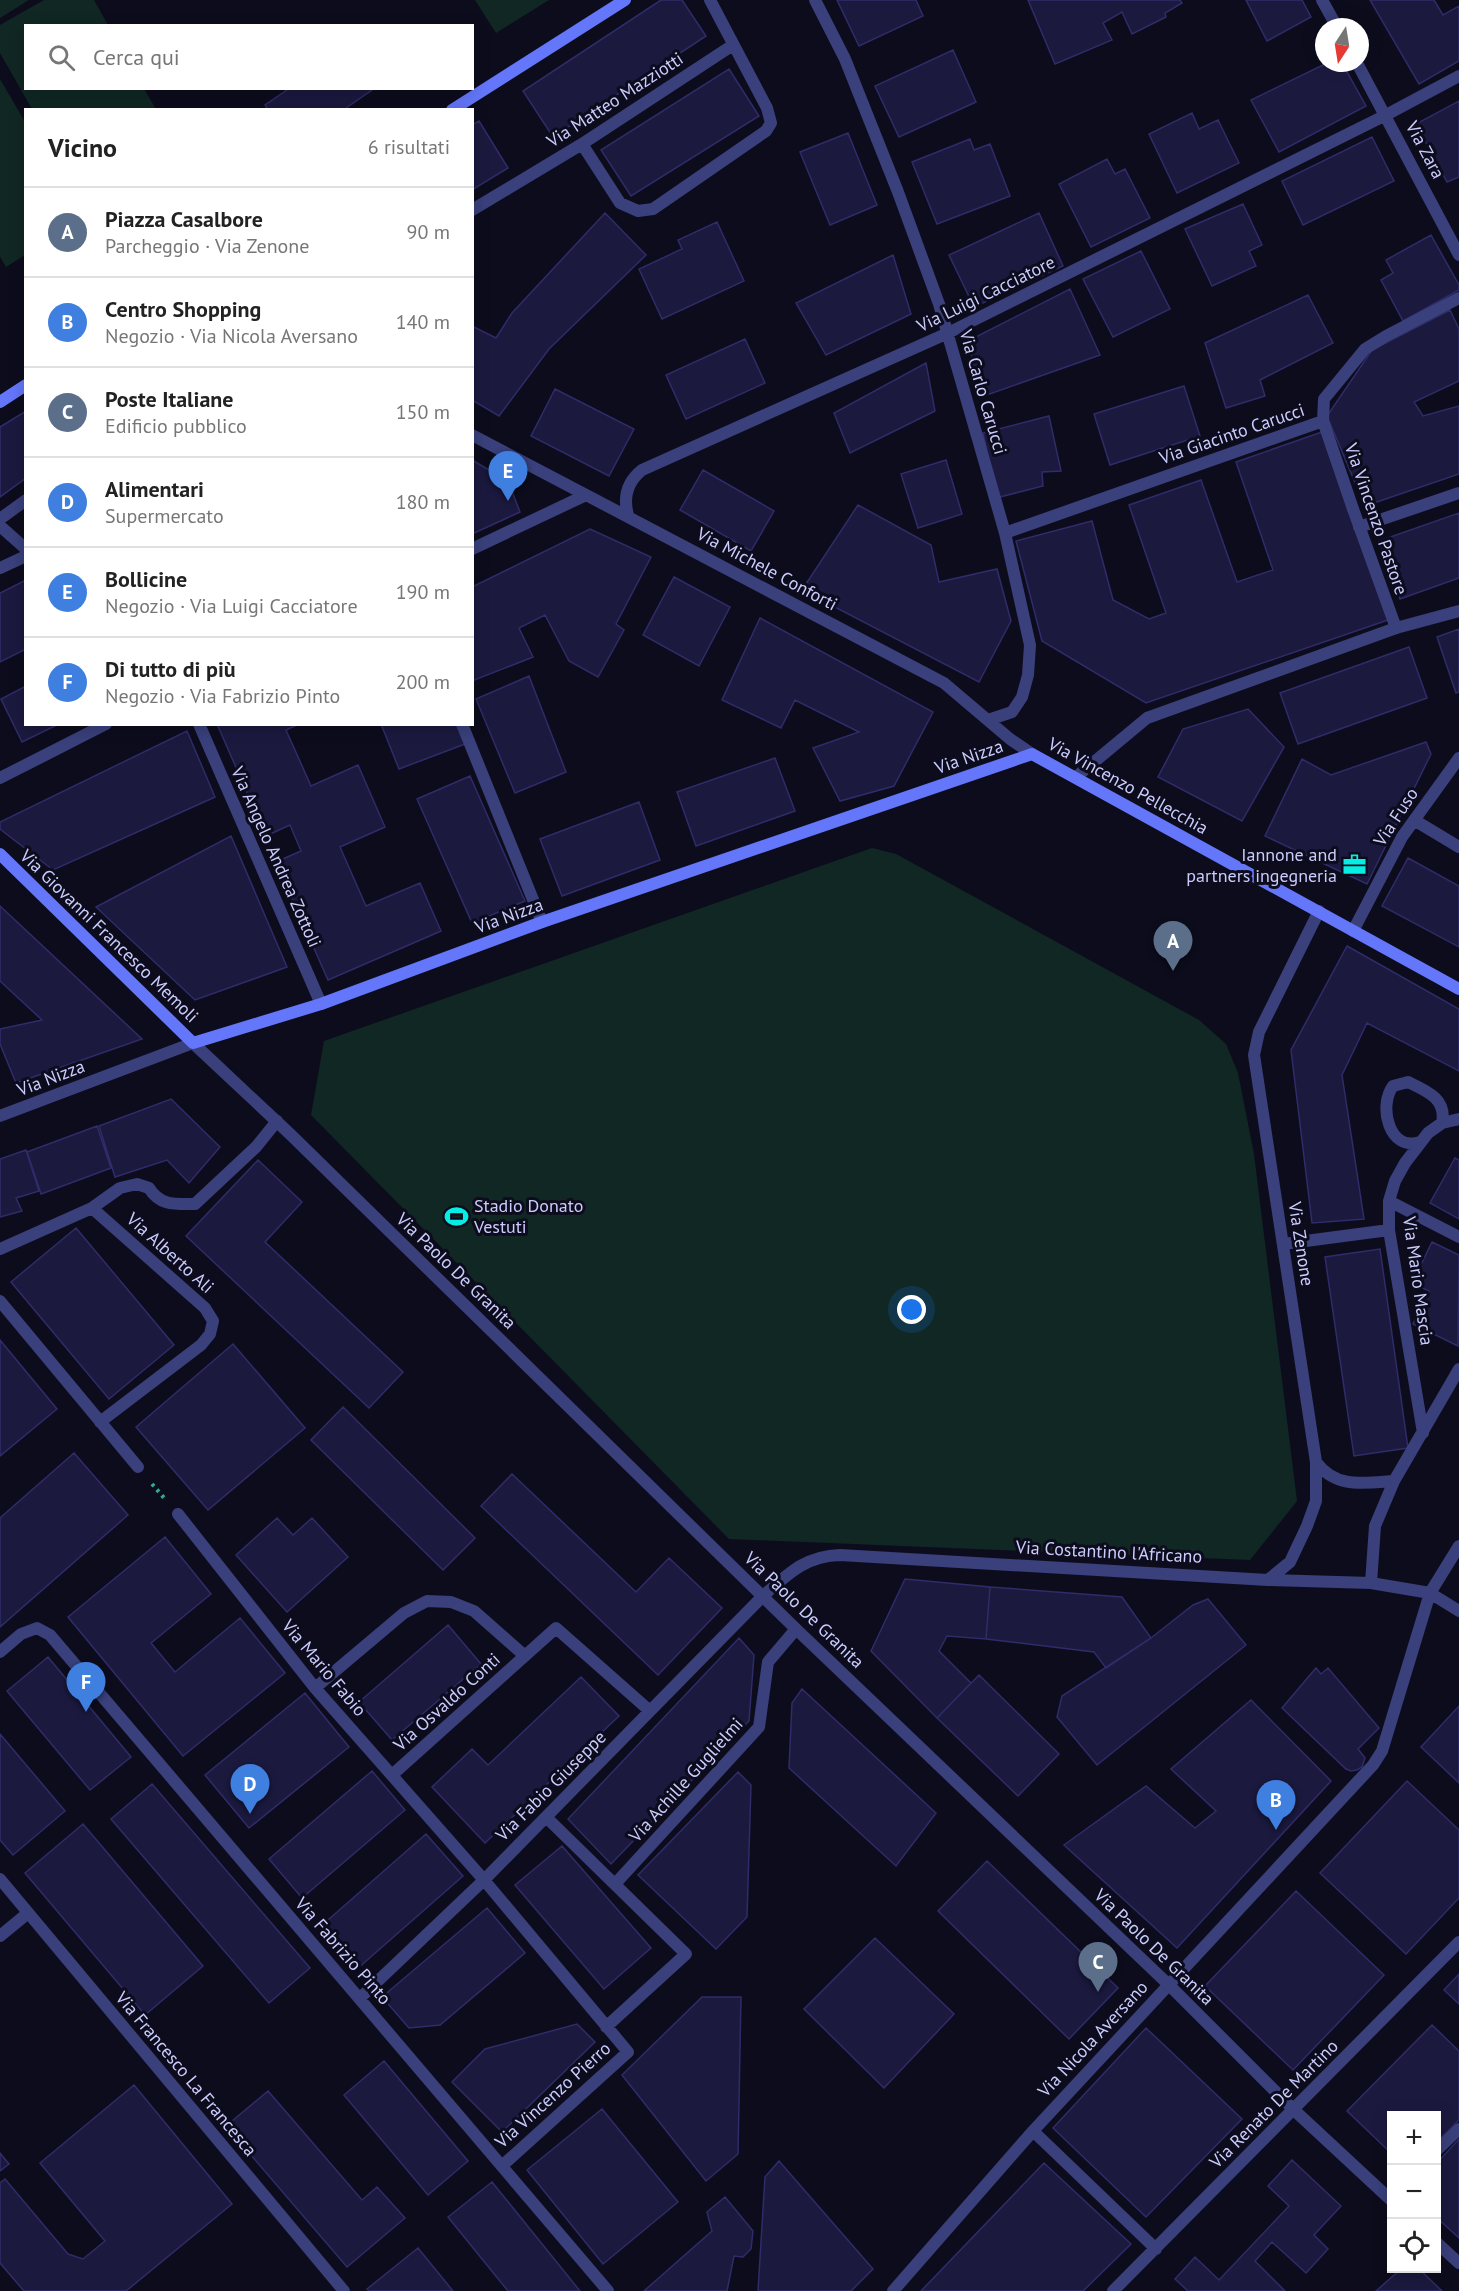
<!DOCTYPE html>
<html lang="it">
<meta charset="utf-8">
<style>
body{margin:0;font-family:"PT Sans",sans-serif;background:#f2f2f2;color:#222}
.controls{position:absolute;right:18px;bottom:18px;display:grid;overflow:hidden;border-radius:0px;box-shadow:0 3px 15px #0003}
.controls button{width:54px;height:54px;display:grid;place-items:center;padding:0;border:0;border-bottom:2px solid #e0e0e0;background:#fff;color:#222;font:30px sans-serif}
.compass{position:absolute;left:1315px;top:18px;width:54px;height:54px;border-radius:50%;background:#fff;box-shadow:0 3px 15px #0003;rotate:192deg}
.you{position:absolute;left:912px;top:1310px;width:21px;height:21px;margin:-15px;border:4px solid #fff;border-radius:50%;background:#1a73e8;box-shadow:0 0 0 9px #1a73e833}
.badge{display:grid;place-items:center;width:39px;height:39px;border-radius:50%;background:#167d79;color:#fff;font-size:20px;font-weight:700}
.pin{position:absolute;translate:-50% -50px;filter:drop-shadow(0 2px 3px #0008)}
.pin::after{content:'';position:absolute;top:32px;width:21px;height:18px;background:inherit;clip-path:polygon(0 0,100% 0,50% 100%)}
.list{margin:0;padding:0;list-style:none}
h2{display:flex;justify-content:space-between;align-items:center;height:78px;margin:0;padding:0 24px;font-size:26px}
h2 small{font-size:20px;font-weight:400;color:#767676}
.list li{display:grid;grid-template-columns:39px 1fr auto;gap:18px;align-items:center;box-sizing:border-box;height:90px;padding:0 24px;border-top:2px solid #e0e0e0}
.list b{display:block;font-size:22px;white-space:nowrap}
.list p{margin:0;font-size:20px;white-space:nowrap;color:#767676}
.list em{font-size:20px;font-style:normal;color:#767676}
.icon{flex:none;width:33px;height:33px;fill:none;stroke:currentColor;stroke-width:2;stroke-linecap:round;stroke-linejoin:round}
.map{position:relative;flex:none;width:1459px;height:2291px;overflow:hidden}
.search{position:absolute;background:#fff;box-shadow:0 3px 15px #0003;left:24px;top:24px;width:450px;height:66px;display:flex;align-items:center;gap:15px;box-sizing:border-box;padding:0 21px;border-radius:0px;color:#767676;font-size:22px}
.panel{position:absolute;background:#fff;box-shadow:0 3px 15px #0003;left:24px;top:108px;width:450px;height:618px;border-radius:0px}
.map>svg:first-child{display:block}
.green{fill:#102723}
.building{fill:#1b193e;stroke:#2f2c69;stroke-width:1.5}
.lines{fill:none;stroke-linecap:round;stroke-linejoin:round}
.path{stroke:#30ab92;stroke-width:4;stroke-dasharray:3 4.5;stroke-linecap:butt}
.service{stroke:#39407b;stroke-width:12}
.pedestrian{stroke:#39407b;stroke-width:12}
.minor{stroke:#39407b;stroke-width:12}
.tertiary{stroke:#39407b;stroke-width:12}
.secondary{stroke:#6476fa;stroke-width:12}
.labels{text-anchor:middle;stroke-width:6;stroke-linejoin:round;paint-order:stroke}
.street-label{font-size:18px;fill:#caccfd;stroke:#0d0c1d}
.poi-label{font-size:18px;fill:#caccfd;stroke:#0d0c1d;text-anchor:end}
</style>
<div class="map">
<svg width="1459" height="2291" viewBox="0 0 1459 2291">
<rect width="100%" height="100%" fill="#0d0c1d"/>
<path class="green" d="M0 0H29L0 18Z
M44 0H94L108 25 26 26V88L144 89 156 109H32L0 53V25Z
M475 0H549L496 33Z
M0 79 25 122V255L6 267 0 257Z
M872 848 896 854 1199 1020 1226 1044 1238 1073 1254 1154 1297 1501 1250 1560 729 1539 311 1115 324 1041Z"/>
<path class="building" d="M661 0H682L706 36 553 137 523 91Z
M837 0H916L923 16 859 46Z
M1028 0H1180L1182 3 1165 13 1166 17 1132 34 1122 12 1103 23 1112 40 1055 64Z
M1246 0H1302L1311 17 1267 41Z
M1370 0H1434L1443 15 1459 6V61L1419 84Z
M953 50 976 102 899 137 875 86Z
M1327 63H1342L1366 106 1279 152 1251 100Z
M729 69 759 116 631 196 601 150Z
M290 88H375L343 110H268L265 105Z
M1459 101V177L1447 182 1416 124Z
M1192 113 1199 129 1218 120 1239 163 1177 193 1149 134Z
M479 121 508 168 472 190V125Z
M848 133 877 205 830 225 800 152Z
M1372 137 1394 181 1303 225 1282 181Z
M970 139 974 150 990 144 1010 196 937 224 912 162Z
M1107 159 1115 174 1125 169 1150 218 1091 247 1059 184Z
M1243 204 1262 245 1249 251 1256 266 1212 286 1185 229Z
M605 213 646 255 549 349 499 416 472 400V326L496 338 512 313Z
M1039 213 1063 266 974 307 949 255Z
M717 222 744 281 662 319 639 269 682 249 678 240Z
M1431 235 1459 285V290L1403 321 1381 280 1393 273 1386 260Z
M1141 251 1170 309 1113 337 1083 279Z
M893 255 911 314 826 355 796 303Z
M1070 289 1100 355 981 397 968 341Z
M1308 295 1333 343 1260 380 1265 396 1226 408 1205 343Z
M1450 310 1459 329V381L1414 402 1423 416 1459 406V474L1365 506 1327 416 1372 350Z
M745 339 765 383 686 419 666 375Z
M926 363 935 411 850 453 834 413Z
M1184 386 1200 436 1110 465 1094 414Z
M555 389 634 429 609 476 531 436Z
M26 411V478L0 497V427Z
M1049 416 1061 471 1042 472 1043 486 996 498 983 433Z
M1322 432 1388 620 1146 703 1042 641 1016 541 1092 521 1113 600 1149 619 1166 613 1129 505 1201 480 1237 582 1273 570 1236 462Z
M472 460 508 481 520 512 472 534Z
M946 460 962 514 918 528 901 474Z
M703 470 774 511 751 551 680 510Z
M858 505 931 545 939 582 997 569 1011 621 979 682 802 590Z
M1459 513V578L1400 599 1379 541Z
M590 529 651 557 616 624 624 630 598 677 569 661 545 615 519 628 533 657 472 681V587Z
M674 577 730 607 699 666 643 635Z
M26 580V649L0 662V593Z
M760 618 933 712 894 786 840 801 813 748 859 732 795 700 781 728 722 700Z
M1459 629V692L1456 693 1437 637Z
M1409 647 1427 698 1298 744 1280 693Z
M529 676 566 772 515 793 476 699Z
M26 686V724H59L22 742 1 699Z
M1248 709 1284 747 1242 821 1158 777 1183 729Z
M217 724H299L286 730 311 786 358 765 385 827 340 847 366 906 420 883 441 931 328 980 276 862 301 851 290 825 266 836Z
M381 724H456L465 744 399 769Z
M187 731 215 797 53 870 0 829V822Z
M1426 742 1431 754 1367 884 1265 836 1302 759 1331 775Z
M775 758 795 811 696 846 677 792Z
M470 776 525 901 472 923 417 799Z
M639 802 660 860 562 896 540 839Z
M231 836 287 967 195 1000 96 907Z
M1408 858 1459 886V947L1382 906Z
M0 906 142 1039 16 1083 0 1044V1029L42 1020 0 981Z
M1347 946 1459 1009V1071L1367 1023 1342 1075 1364 1219 1312 1223 1291 1050Z
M171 1099 220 1147 189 1183 167 1160 115 1177 99 1126Z
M97 1126 111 1168 41 1194 27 1152Z
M26 1150 39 1191 16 1198 22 1211 0 1217V1159Z
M1455 1158 1459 1160V1219L1430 1203Z
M258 1160 302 1202 265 1242 403 1372 369 1408 186 1236Z
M76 1228 174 1345 109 1399 11 1282Z
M1432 1242 1459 1255 1458 1346 1413 1324 1429 1291 1412 1283Z
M1380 1249 1408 1448 1354 1456 1325 1257Z
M0 1340 57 1409 0 1456Z
M233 1344 305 1428 208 1510 136 1427Z
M343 1407 475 1538 443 1570 311 1440Z
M74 1453 128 1515 0 1627V1518Z
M512 1474 636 1592 669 1558 722 1608 658 1675 481 1506Z
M277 1518 293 1535 312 1518 348 1557 287 1612 236 1555Z
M165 1537 211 1594 151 1643 175 1672 240 1618 285 1673 183 1756 68 1617Z
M905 1579 990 1587 986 1639 947 1636 939 1651 971 1683 937 1718 871 1651Z
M990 1587 1122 1597 1151 1638 1106 1668 1094 1652 986 1639Z
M1208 1599 1246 1645 1097 1765 1057 1717 1062 1696 1151 1638 1193 1605Z
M448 1625 481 1664 392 1740 359 1702Z
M739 1638 754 1655 749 1721 611 1864 568 1819Z
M48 1657 131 1757 90 1790 7 1691Z
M1316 1668 1321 1674 1328 1668 1379 1728 1358 1749 1365 1758 1362 1767 1357 1770 1351 1771 1346 1769 1282 1708Z
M979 1675 1059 1754 1018 1796 937 1718Z
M581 1677 619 1716 485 1843 432 1787 472 1749 488 1765Z
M802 1689 936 1813 896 1866 789 1768 792 1703Z
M305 1693 349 1747 249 1828 205 1775Z
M1251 1700 1331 1781 1177 1948 1064 1845 1146 1786 1195 1828 1216 1811 1171 1769Z
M1459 1706V1783L1421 1747Z
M0 1734 65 1811 13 1855 0 1840Z
M372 1771 405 1810 302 1898 269 1859Z
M738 1772 751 1785 747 1917 716 1949 638 1875Z
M1407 1781 1459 1830V1898L1406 1954 1320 1873Z
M152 1784 310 1968 269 2003 111 1819Z
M83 1824 203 1966 145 2015 25 1873Z
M426 1834 463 1876 357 1969 320 1927Z
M562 1846 651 1948 604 1989 515 1885Z
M987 1861 1118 1988 1069 2039 938 1911Z
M1296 1891 1384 1975 1293 2070 1205 1986Z
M487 1908 525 1953 440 2025 409 2028 382 1997Z
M875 1938 954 2014 884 2088 804 2009Z
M1459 1974V2004L1444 1990Z
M702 1997H741L738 2154 706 2181 622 2075Z
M577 2024 595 2042 502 2132 452 2082 485 2049Z
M1432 2025 1459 2051V2120L1436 2143V2116H1392V2154L1347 2111Z
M1146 2028 1242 2119 1146 2217 1053 2128Z
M384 2061 468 2161 428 2195 344 2095Z
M134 2085 232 2204 126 2291H24L0 2263V2183L5 2179 68 2254 83 2259 105 2241 40 2163Z
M268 2091 362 2200 377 2187 405 2218 347 2267 226 2126Z
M602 2109 678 2202 603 2264 527 2170Z
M1459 2139V2238L1436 2217V2164Z
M0 2153 9 2164 0 2171Z
M1292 2160 1341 2206 1314 2235 1328 2249 1306 2273 1272 2242 1255 2261 1285 2291H1188L1175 2279 1195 2257 1219 2280 1289 2206 1268 2186Z
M779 2161 873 2269 851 2291H758L765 2177Z
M1044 2163 1131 2244 1083 2291H921Z
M492 2182 580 2291H508L448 2217Z
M725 2197 753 2231 751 2249 743 2257 734 2256 727 2291H644L712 2231 707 2212Z
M418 2248 453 2291H369L367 2289Z
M1402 2268H1418L1442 2291H1376Z"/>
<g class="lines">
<path class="path" d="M152 1484 165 1499"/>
<path class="service" d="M1386 115 1459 76
M0 1936 28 1913"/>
<path class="pedestrian" d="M1353 509 1396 628
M1359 527 1459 493"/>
<path class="minor" d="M815 0 845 59 898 192 939 304 1005 533 1030 645 1028 675 1022 697 1012 712 988 720
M1322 0 1337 27
M1357 63 1459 255
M582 144 620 203 638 211 653 209 766 131 771 123 767 108 710 0
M472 210 582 144 733 45
M1323 421 1353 509
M472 435 944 683 1010 739 1032 754
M628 515C623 497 627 482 642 470L948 333 1386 115
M0 519 26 500
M0 526 26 549
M1005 533 1323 421 1324 399 1365 349 1386 336 1459 298
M472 549 586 495
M0 568 26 556
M199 724 321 1004
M462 724 542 922
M1076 777 1147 718 1396 628 1459 611
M0 778 106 724
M1414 820 1459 847
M1353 931 1402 837 1459 758
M0 1116 193 1043
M1420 1142C1389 1152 1378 1106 1393 1086L1408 1082C1427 1091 1447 1099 1442 1123
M1389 1201 1459 1237
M92 1208 205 1308 213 1321 210 1334 201 1345 100 1422
M1283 1244 1389 1230
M0 1249 92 1208 120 1188 137 1184 149 1188C160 1206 175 1204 195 1204L256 1147 277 1121
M0 1301 138 1467
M1423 1433 1389 1230V1201L1395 1181 1405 1163 1428 1133 1442 1123 1459 1119
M1316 1462C1336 1489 1364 1483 1394 1481
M178 1514 315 1688 484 1880 628 2052 503 2165
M1268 1580 1290 1562 1307 1526 1316 1501V1462L1254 1055 1259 1032 1319 911
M1371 1583 1375 1526 1394 1481 1459 1369
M0 1652 21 1634 37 1628 50 1635 608 2291
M315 1688 404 1613 427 1601 451 1602 474 1611 525 1656
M392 1775 556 1628 650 1711
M546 1817 686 1954 606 2027
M0 1879 344 2291
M615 1884 759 1727 768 1662 796 1629
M360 1998 484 1880 763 1596C788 1574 805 1556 840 1555L1268 1580 1371 1583 1430 1593 1459 1611
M1033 2131 1156 2249
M1436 2151 1459 2129
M893 2291 1033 2131 1373 1765 1382 1751 1430 1593 1459 1546
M1113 2291 1459 1942"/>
<path class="tertiary" d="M193 1043 290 1134 796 1629 1169 1985 1294 2110 1392 2201
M1436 2242 1459 2263"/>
<path class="secondary" d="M452 110 625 0
M0 402 26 385
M0 854 193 1043 321 1004 542 922 1032 754 1459 989"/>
</g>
<defs>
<symbol id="office-bare" viewBox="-9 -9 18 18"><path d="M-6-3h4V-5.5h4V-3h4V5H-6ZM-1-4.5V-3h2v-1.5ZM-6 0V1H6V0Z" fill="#07ede3" stroke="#0d0c1d" stroke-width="2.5" paint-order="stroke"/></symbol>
<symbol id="stadium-bare" viewBox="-9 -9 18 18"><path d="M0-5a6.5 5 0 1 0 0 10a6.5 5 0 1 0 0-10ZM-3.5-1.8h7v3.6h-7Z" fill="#07ede3" stroke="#0d0c1d" stroke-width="2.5" paint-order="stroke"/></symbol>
</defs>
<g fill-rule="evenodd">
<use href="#office-bare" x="1338" y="848" width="33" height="33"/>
<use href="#stadium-bare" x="440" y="1200" width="33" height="33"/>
</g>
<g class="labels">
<g class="street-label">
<text transform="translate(615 100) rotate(-33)" y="6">Via Matteo Mazziotti</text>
<text transform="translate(1425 150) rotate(62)" y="6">Via Zara</text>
<text transform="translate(986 294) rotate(-26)" y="6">Via Luigi Cacciatore</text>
<text transform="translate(983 392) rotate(74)" y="6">Via Carlo Carucci</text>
<text transform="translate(1232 434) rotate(-19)" y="6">Via Giacinto Carucci</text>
<text transform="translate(1376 519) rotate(71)" y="6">Via Vincenzo Pastore</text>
<text transform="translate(767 569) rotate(28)" y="6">Via Michele Conforti</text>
<text transform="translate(969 757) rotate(-19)" y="6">Via Nizza</text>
<text transform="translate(1128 786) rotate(29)" y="6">Via Vincenzo Pellecchia</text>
<text transform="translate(1396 817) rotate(-57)" y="6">Via Fuso</text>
<text transform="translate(276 857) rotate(66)" y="6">Via Angelo Andrea Zottoli</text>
<text transform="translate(509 916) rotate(-20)" y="6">Via Nizza</text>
<text transform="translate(109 936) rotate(44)" y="6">Via Giovanni Francesco Memoli</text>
<text transform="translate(51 1078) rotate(-21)" y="6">Via Nizza</text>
<text transform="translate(1301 1244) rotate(81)" y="6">Via Zenone</text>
<text transform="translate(170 1253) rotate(42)" y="6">Via Alberto Ali</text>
<text transform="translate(456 1271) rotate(44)" y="6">Via Paolo De Granita</text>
<text transform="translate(1418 1281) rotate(82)" y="6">Via Mario Mascia</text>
<text transform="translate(1109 1552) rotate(3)" y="6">Via Costantino l'Africano</text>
<text transform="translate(804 1610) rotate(44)" y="6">Via Paolo De Granita</text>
<text transform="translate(324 1668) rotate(50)" y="6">Via Mario Fabio</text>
<text transform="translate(447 1702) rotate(-42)" y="6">Via Osvaldo Conti</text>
<text transform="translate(686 1780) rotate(-48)" y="6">Via Achille Guglielmi</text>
<text transform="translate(551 1786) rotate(-45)" y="6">Via Fabio Giuseppe</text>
<text transform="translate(1154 1947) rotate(44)" y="6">Via Paolo De Granita</text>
<text transform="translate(343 1951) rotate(49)" y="6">Via Fabrizio Pinto</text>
<text transform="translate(1093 2039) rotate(-47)" y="6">Via Nicola Aversano</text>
<text transform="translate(186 2074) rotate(50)" y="6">Via Francesco La Francesca</text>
<text transform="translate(553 2095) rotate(-42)" y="6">Via Vincenzo Pierro</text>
<text transform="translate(1274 2104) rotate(-45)" y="6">Via Renato De Martino</text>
</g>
<g class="poi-label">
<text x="1337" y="861">Iannone and<tspan x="1337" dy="21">partners ingegneria</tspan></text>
<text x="474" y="1212" text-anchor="start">Stadio Donato<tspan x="474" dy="21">Vestuti</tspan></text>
</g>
</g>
</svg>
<div class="controls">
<button>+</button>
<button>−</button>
<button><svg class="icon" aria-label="locate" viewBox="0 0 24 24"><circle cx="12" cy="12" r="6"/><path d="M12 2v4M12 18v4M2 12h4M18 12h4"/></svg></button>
</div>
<svg class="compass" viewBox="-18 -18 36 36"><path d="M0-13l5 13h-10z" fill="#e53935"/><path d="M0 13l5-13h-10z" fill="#767676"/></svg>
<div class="you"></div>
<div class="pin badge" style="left:1173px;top:971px;background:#5c6f8a">A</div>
<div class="pin badge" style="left:1276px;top:1830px;background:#3f7fe0">B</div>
<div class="pin badge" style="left:1098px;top:1992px;background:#5c6f8a">C</div>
<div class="pin badge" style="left:250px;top:1814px;background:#3f7fe0">D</div>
<div class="pin badge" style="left:508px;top:501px;background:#3f7fe0">E</div>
<div class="pin badge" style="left:86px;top:1712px;background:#3f7fe0">F</div>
<div class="search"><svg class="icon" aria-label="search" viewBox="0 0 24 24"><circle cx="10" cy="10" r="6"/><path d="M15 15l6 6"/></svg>Cerca qui</div>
<section class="panel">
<h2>Vicino<small>6 risultati</small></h2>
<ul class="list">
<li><span class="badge" style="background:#5c6f8a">A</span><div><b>Piazza Casalbore</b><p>Parcheggio · Via Zenone</p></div><em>90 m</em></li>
<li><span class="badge" style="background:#3f7fe0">B</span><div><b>Centro Shopping</b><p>Negozio · Via Nicola Aversano</p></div><em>140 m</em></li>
<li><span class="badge" style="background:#5c6f8a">C</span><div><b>Poste Italiane</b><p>Edificio pubblico</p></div><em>150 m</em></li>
<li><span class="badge" style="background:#3f7fe0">D</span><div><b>Alimentari</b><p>Supermercato</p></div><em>180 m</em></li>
<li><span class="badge" style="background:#3f7fe0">E</span><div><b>Bollicine</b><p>Negozio · Via Luigi Cacciatore</p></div><em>190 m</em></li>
<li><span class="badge" style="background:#3f7fe0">F</span><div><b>Di tutto di più</b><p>Negozio · Via Fabrizio Pinto</p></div><em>200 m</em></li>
</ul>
</section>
</div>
